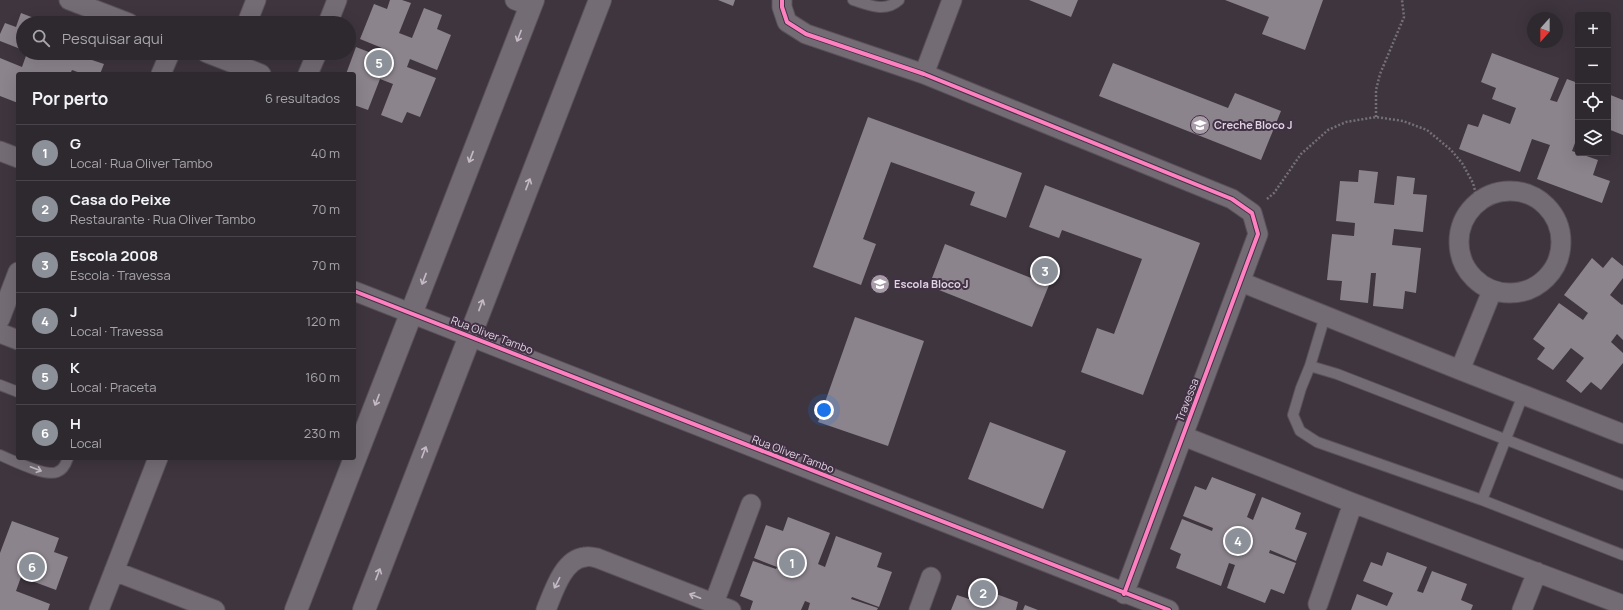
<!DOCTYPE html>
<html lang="pt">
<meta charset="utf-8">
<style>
body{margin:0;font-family:Manrope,sans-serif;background:#3a343b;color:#f1f3f6}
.controls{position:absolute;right:12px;top:12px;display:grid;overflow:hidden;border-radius:4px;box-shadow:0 4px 16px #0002}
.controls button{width:36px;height:36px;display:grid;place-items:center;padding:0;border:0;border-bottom:1px solid #49444b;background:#2e282f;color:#f1f3f6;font:20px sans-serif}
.compass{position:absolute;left:1527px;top:12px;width:36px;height:36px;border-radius:50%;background:#2e282f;box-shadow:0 4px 16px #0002;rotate:201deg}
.you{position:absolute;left:824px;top:410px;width:14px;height:14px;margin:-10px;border:3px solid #fff;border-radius:50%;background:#1a73e8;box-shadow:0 0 0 6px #1a73e833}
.badge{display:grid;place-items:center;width:26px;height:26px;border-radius:50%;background:#8c9099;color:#fff;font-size:13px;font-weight:700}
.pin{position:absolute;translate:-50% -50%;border:2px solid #fff;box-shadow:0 1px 4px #0006}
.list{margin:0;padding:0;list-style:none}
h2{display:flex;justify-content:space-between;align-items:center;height:52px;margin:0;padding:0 16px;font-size:17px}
h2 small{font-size:13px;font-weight:400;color:#a7a6aa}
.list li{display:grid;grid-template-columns:26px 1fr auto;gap:12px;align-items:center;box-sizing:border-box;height:56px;padding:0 16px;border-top:1px solid #49444b}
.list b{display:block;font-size:15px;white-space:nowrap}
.list p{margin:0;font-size:13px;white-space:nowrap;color:#a7a6aa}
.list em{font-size:13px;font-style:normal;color:#a7a6aa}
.icon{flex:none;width:22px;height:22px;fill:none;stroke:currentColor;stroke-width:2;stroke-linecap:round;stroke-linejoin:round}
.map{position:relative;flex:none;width:1623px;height:610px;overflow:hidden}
.search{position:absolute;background:#2e282f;box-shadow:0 4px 16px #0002;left:16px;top:16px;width:340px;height:44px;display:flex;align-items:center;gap:10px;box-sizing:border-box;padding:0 14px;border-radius:22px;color:#a7a6aa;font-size:15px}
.panel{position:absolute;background:#2e282f;box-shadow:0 4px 16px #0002;left:16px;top:72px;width:340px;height:388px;border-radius:4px}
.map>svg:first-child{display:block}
.building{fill:#8c848d}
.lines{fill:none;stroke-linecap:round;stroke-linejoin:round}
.lane-casing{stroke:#5a515b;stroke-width:12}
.street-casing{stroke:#5a515b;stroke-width:21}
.secondary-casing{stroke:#5a515b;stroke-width:24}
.path{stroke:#756f76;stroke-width:2.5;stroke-dasharray:2 2;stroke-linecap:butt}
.lane{stroke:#746c75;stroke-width:10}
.street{stroke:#746c75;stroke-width:19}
.secondary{stroke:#746c75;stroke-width:22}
.cycleway-casing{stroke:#423044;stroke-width:6}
.cycleway{stroke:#ff80c0;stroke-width:4}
.oneway{stroke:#c4bac6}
.labels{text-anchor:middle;stroke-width:4;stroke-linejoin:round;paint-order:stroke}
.poi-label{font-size:11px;font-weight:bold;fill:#dfd4e1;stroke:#423044;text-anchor:start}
.street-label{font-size:11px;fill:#dfd4e1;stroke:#423044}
</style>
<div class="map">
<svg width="1623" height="610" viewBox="0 0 1623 610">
<rect width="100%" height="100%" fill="#3e353f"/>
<path class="building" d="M390 0H402L411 3 399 33 412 38 424 8 442 15 437 29 451 35 437 70 410 59 407 67 436 78 420 117 407 112 402 123 381 115 393 84 380 79 368 110 354 105V74H346L356 47 384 58 387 50 360 39 374 4 387 9Z
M718 0H735L733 6Z
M1029 0H1078L1071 17Z
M1225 0H1323L1305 50 1262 34 1269 17Z
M21 13 47 23H23V50L0 41V34L5 23 16 27Z
M27 53H48L47 55 56 59 58 53H94L92 60 104 64 100 74H83L72 70 70 74H18V103L0 96V58L22 67Z
M1492 53 1559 78 1550 100 1557 102 1567 79 1578 83V135L1572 151 1598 160 1593 175 1610 181 1602 203 1537 179 1550 145 1532 139 1520 172 1459 149 1468 124 1478 127 1483 114 1510 124 1516 108 1492 99 1496 88 1481 82Z
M1113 63 1228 108 1235 93 1281 111 1261 160 1099 96Z
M1608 94 1623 100V135L1608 129Z
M868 117 1022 173 1006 218 970 205 975 192 891 162 863 239 876 244 861 285 813 267Z
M1359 170 1378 172 1374 203 1394 205 1397 176 1415 178 1413 194 1427 195 1423 232 1394 229 1392 245 1421 248 1416 293 1405 291 1403 309 1373 306 1376 273H1371L1368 303 1340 300 1342 281 1327 280 1332 234 1354 236 1355 223 1336 221 1340 181 1358 182Z
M1045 185 1200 243 1143 395 1081 372 1097 328 1114 334 1142 259 1062 230 1059 238 1029 227Z
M945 244 1049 285 1032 327 929 286Z
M1612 257 1623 266V278L1610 295 1622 305 1623 304V340L1617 334 1611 342 1623 353V363L1601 390 1591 382 1581 393 1566 381 1584 358 1571 348 1553 370 1537 359 1545 348 1533 339 1559 303 1583 320 1588 313 1564 295 1592 258 1603 268Z
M855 317 924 341 888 446 818 422Z
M990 422 1066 451 1043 509 968 479Z
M1212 477 1256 494 1247 517 1253 520 1262 497 1301 513 1295 529 1307 533 1296 561 1270 550 1269 553 1296 563 1284 594 1271 589 1265 603 1227 588 1235 565 1229 563 1221 586 1176 568 1181 554 1170 549 1182 519 1212 531 1213 528 1183 516 1195 486 1206 490Z
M788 517 830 533 818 564 825 567 836 536 882 553 877 567 892 572 879 607 852 597 851 599 878 608 877 610H808L810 603 805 601 801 610H750L753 601 740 596 753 561 776 569 777 567 754 558 766 525 783 531Z
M12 521 59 538 54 552 68 557 56 590 21 577 16 591 50 604 48 610H0V553Z
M1387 552 1427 567 1417 591 1423 593 1432 571 1467 584 1461 600 1473 605 1471 610H1351L1357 594 1387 606 1393 593 1363 581 1371 562 1382 566Z
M977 587 1018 602 1016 610H951L957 595 972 600Z
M1025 605 1038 610H1023Z"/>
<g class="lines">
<defs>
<path id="lane" d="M853 0C869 5 885 13 899 0
M1325 316 1310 366 1301 388 1293 415 1300 431 1317 442 1482 500 1623 555
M1310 366 1337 374 1623 485
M0 385 18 392
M0 455C12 460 45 477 57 472 63 470 66 464 68 458
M1482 500 1523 395"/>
<path id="street" d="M69 0 129 23
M515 0 531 6
M782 0V7L787 22 806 34 924 74 1232 199 1252 213 1258 234 1124 594
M247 23 256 0
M328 23 337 0
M207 53 261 74
M161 74 170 53
M308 74 317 53
M924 74 952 0
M0 151 18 158
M1459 242a51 51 0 1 1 102 0a51 51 0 1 1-102 0Z
M1241 282 1460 370 1623 434
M354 291 1169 610
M0 319 18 272
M0 333 18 340
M1460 370 1492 291
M1183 436 1353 503 1623 605
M114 571 215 610
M714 603 751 504
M1318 604 1353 503
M99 610 158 458
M546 610C553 593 563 559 585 557 589 556 593 557 597 558L731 610
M919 610 931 577
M1522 610 1537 572"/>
<path id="secondary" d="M296 610 533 0
M364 610 600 0"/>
</defs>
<use href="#lane" class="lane-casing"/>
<use href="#street" class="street-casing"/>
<use href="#secondary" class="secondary-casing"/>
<path class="path" d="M1376 117V90L1380 74 1404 17 1402 0
M1267 199 1274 193 1301 154 1328 130 1346 122 1376 117 1403 121 1427 130 1451 150 1462 163 1473 183 1478 202"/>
<use href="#lane" class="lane"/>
<use href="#street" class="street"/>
<use href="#secondary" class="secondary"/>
<defs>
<path id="cycleway" d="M782 0V7L787 22 806 34 924 74 1232 199 1252 213 1258 234 1124 594
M354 291 1169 610"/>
</defs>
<use href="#cycleway" class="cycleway-casing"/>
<use href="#cycleway" class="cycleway"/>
</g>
<defs><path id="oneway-shaft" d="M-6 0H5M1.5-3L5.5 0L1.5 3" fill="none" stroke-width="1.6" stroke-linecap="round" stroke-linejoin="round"/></defs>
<g class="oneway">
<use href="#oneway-shaft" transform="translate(519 36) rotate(111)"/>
<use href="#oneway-shaft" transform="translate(471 157) rotate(111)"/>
<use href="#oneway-shaft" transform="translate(528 184) rotate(-69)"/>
<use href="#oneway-shaft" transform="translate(424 279) rotate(111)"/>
<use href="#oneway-shaft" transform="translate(481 305) rotate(-69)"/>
<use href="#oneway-shaft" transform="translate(377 400) rotate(111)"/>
<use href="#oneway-shaft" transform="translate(424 452) rotate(-69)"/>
<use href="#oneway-shaft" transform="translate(36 469) rotate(21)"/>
<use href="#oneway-shaft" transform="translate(378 574) rotate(-69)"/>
<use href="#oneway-shaft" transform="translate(557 583) rotate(117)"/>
<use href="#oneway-shaft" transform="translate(695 596) rotate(-159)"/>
</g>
<defs>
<symbol id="school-disc" viewBox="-11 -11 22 22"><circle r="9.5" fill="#a79ca8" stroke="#423044"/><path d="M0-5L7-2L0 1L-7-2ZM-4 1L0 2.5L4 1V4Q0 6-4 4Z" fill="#fff"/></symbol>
</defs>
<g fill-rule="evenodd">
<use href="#school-disc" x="1189" y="114" width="22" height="22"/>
<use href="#school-disc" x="869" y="273" width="22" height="22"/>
</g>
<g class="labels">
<g class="poi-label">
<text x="1214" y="129">Creche Bloco J</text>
<text x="894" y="288">Escola Bloco J</text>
</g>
<g class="street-label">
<text transform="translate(492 335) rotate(21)" y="4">Rua Oliver Tambo</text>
<text transform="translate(1187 400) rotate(-69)" y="4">Travessa</text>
<text transform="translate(793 454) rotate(21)" y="4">Rua Oliver Tambo</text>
</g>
</g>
</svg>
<div class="controls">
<button>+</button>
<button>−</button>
<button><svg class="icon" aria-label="locate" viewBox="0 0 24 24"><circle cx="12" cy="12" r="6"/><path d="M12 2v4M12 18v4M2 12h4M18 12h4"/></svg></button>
<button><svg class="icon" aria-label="layers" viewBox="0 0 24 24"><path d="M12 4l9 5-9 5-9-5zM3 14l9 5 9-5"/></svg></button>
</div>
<svg class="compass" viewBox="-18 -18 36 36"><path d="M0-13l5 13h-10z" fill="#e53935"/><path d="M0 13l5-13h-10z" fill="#a7a6aa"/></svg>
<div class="you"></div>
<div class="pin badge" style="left:792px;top:563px">1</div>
<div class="pin badge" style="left:983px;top:593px">2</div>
<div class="pin badge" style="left:1045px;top:271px">3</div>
<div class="pin badge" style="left:1238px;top:541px">4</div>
<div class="pin badge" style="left:379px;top:63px">5</div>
<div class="pin badge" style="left:32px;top:567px">6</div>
<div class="search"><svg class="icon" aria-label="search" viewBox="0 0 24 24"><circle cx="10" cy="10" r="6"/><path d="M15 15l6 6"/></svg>Pesquisar aqui</div>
<section class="panel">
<h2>Por perto<small>6 resultados</small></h2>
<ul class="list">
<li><span class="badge">1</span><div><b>G</b><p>Local · Rua Oliver Tambo</p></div><em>40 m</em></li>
<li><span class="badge">2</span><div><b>Casa do Peixe</b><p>Restaurante · Rua Oliver Tambo</p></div><em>70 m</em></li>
<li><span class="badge">3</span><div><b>Escola 2008</b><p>Escola · Travessa</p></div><em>70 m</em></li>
<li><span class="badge">4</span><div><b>J</b><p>Local · Travessa</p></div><em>120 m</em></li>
<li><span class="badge">5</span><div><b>K</b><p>Local · Praceta</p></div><em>160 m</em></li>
<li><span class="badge">6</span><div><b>H</b><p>Local</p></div><em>230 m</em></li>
</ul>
</section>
</div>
